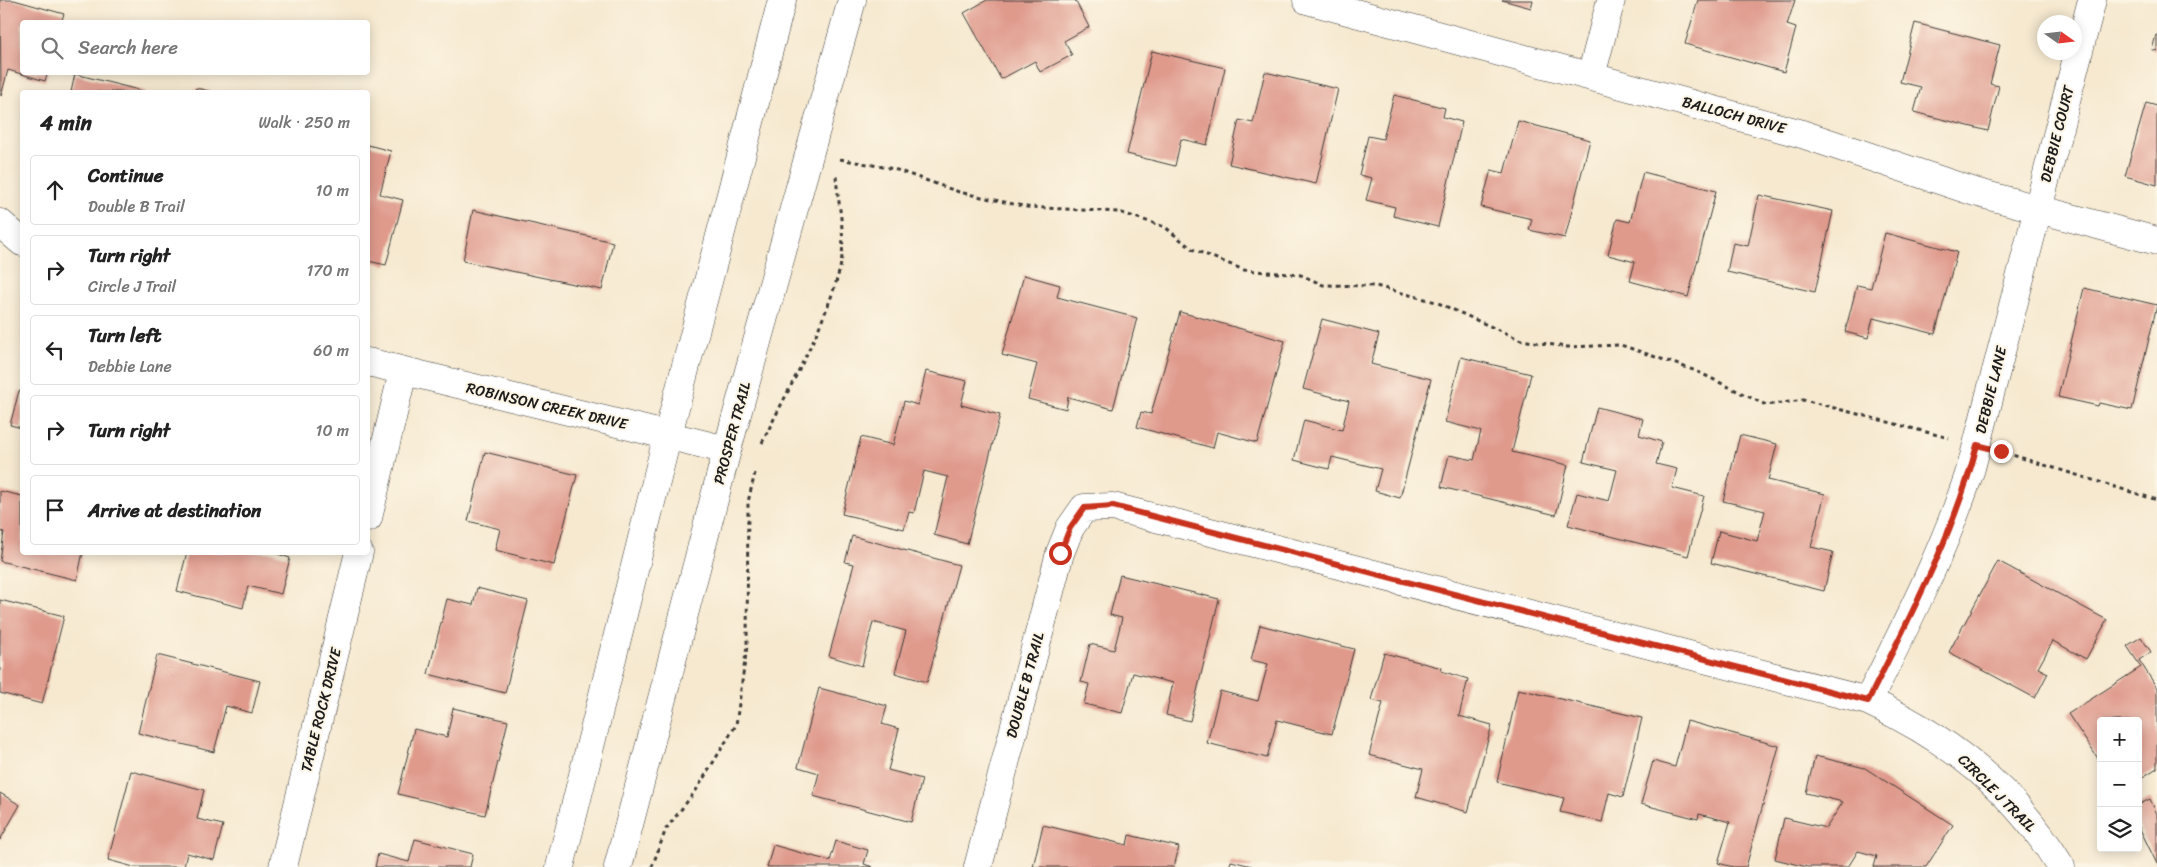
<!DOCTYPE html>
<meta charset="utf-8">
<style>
body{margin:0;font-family:Sriracha,sans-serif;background:#f6f6f6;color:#222}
.controls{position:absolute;right:15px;bottom:15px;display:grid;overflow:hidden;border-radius:5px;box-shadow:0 2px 12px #0003}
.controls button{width:45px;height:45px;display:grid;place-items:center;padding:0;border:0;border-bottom:1px solid #e0e0e0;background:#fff;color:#222;font:25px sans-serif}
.compass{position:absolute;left:2037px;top:15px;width:45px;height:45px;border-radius:50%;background:#fff;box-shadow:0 2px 12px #0003;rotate:104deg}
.stop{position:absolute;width:15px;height:15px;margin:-11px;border:4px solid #c8321e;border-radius:50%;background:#fff}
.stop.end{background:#c8321e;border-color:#fff;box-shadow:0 1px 5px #0008}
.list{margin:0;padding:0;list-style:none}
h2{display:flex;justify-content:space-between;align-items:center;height:65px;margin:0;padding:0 20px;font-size:21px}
h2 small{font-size:16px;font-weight:400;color:#767676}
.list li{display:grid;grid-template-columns:32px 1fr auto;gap:15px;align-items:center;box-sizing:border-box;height:70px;margin:0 10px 10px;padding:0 10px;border:1px solid #e0e0e0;border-radius:5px}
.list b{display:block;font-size:19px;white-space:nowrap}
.list p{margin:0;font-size:16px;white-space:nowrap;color:#767676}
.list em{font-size:16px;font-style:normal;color:#767676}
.icon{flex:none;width:28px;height:28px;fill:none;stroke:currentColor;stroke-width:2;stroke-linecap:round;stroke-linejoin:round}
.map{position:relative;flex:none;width:2157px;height:867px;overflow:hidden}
.search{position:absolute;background:#fff;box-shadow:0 2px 12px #0003;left:20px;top:20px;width:350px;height:55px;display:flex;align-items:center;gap:12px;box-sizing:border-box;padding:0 18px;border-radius:5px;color:#767676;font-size:19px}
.panel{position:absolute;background:#fff;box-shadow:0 2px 12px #0003;left:20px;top:90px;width:350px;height:465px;border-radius:5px}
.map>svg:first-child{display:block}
.building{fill:#df9a8c}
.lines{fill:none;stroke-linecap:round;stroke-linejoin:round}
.minor-casing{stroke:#3d3b37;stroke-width:29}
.major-casing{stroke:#3d3b37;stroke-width:29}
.path{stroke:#3d3b37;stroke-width:3;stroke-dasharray:4 4;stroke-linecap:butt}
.minor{stroke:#fff;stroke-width:28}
.major{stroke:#fff;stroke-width:28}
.route{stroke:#c8321e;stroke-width:6}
.labels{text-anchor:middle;stroke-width:4;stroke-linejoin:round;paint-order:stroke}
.street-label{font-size:15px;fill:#1c1c1c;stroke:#fcf5e5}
</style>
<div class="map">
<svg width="2157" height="867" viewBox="0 0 2157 867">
<rect width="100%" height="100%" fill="#fcf5e5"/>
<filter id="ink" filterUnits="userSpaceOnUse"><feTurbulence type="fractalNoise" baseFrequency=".02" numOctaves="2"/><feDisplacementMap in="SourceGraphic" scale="10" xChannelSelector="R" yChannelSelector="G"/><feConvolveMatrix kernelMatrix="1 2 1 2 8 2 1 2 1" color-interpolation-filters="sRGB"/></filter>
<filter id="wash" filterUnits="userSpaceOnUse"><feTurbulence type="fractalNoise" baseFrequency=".0096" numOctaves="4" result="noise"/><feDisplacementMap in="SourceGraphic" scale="20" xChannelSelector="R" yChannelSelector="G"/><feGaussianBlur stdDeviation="1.12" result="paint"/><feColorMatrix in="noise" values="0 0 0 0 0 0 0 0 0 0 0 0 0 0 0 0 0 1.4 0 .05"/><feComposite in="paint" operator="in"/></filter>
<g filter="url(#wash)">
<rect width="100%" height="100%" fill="#f6e9d0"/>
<g id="blocks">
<path class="building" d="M0 0H14L64 14 61 22H22V72H48L45 81 8 70 1 96Z
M987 0H1075L1089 27 1064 41 1072 55 1040 72 1035 61 1001 79 964 13Z
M1502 0H1533L1531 8Z
M1698 0H1795L1787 25 1796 28 1784 72 1685 44Z
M1915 23 2000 45 1990 84 1999 86 1988 131 1914 112 1921 87 1900 82Z
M2156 35H2157V51L2152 50Z
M1152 51 1225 68 1207 145 1181 139 1175 166 1127 154Z
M1265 72 1338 89 1316 184 1229 164 1239 120 1253 123Z
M75 74 147 92H71Z
M196 88 213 92H195Z
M1394 95 1445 108 1443 117 1462 122 1438 227 1393 216 1395 207 1366 200 1372 178 1359 175 1368 136 1383 139Z
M2146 103 2157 106V185L2125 176Z
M1518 121 1590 140 1565 238 1529 230 1532 219 1481 207 1491 170 1504 173Z
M368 145 391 151 380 194 403 200 386 265 368 261Z
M1643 172 1716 191 1688 297 1630 281 1635 262 1608 255 1617 219 1630 222Z
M1759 195 1833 211 1815 292 1727 272 1733 243 1748 246Z
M473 210 613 242 602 290 463 261Z
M1885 233 1957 252 1935 334 1873 318 1868 338 1845 332 1857 285 1871 288Z
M1024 275 1060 285 1057 297 1137 318 1113 409 1068 397 1066 409 1028 399 1037 364 1002 355Z
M2084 288 2157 305 2132 410 2099 403 2098 406 2058 397Z
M1180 312 1285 341 1257 443 1217 432 1213 448 1137 427 1141 412 1151 414Z
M1322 319 1379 334 1371 364 1431 379 1400 498 1375 491 1381 469 1332 457 1329 469 1294 460 1304 420 1342 430 1349 401 1303 389Z
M1461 357 1531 374 1512 452 1568 465 1556 515 1441 487 1449 455 1474 460 1481 431 1445 422Z
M926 371 967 381 961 405 1000 415 967 544 934 535 948 477 924 471 914 513 909 512 904 529 842 514 861 437 893 445 904 401 918 405Z
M19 391H22V428L10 425Z
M1597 407 1643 419 1639 435 1662 442 1656 464 1677 469 1672 488 1704 496 1688 556 1568 525 1577 493 1609 501 1617 470 1583 462Z
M1740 435 1777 444 1768 480 1825 494 1811 547 1833 552 1824 591 1711 563 1719 531 1757 541 1765 511 1723 501Z
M485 452 577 475 554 565 495 550 500 529 468 521Z
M0 491 22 496V552H83L77 580 0 561 4 532 0 531Z
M852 536 959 565 927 682 895 673 906 631 873 622 862 666 829 656 854 564 845 562Z
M187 552H272L290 558 281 594 248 586 243 608 177 591Z
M1998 561 2107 620 2086 659 2053 641 2038 668 2048 673 2035 698 1949 652Z
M1120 575 1219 599 1190 721 1166 715 1173 683 1133 673 1122 713 1084 704 1089 684 1081 682 1090 644 1114 650 1122 618 1110 615Z
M477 588 528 601 505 693 428 674 447 599 473 605Z
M0 600 64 616 42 704 0 693Z
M1260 625 1354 649 1332 734 1277 720 1267 758 1207 743 1220 691 1258 701 1268 664 1251 660Z
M2141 637 2151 652 2139 660 2157 688V768L2138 780V721H2101V763L2068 714 2141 667 2127 646Z
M1384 653 1442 668 1441 671 1468 679 1459 716 1492 725 1468 812 1416 797 1423 769 1369 755 1383 703 1371 700Z
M157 655 260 681 252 713 226 706 214 752 138 733Z
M819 688 887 706 882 724 899 729 888 770 922 779 911 822 813 796 819 773 798 767Z
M1518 689 1642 718 1623 797 1609 793 1602 822 1560 812 1564 798 1497 782Z
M453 708 508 721 485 815 398 794 414 729 447 737Z
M1687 721 1779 746 1746 867H1733L1718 863 1730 822 1699 814 1698 819 1641 804 1653 761 1675 767Z
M1815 756 1865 768 1953 825 1926 867H1874L1877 856 1858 851 1848 867H1807L1775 859 1784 818 1826 828 1843 802 1806 793Z
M131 771 204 790 197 819 223 825 214 860 187 853 184 867H134L108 860Z
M0 793 20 805 0 840Z
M2150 799 2157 814V864L2138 825V805Z
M1043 825 1127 845 1129 835 1179 847 1174 867H1033Z
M415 839 473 854 470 867H375L378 854 409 862Z
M836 841 868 850 864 864 873 867H767L773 845 830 861Z
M1231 861 1252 866V867H1229Z"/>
</g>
</g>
<g filter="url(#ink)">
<use href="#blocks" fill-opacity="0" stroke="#3d3b37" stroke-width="1"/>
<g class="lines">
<defs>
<path id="minor" d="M1307 0 1799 133 1975 192 2157 241
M1591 76 1611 0
M0 223 22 242
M368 362 727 450
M368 518 403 372
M1868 701C1906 625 1945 549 1971 468L2092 0
M283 867 359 552
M978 867 1060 553 1070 528 1084 508 1113 507 1868 701C1947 737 2016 791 2061 867"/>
<path id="major" d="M560 867 668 434 782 0
M618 867 727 450 852 0"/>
</defs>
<use href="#minor" class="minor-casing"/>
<use href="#major" class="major-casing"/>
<path class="path" d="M840 159 894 169 959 192 1027 207 1119 212 1165 227 1192 249 1244 270 1301 275 1323 285 1376 286 1436 302 1521 340 1567 347 1621 345 1696 371 1766 405 1804 400 1949 438
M762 443C789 387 825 327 840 268 847 239 838 204 836 176
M2006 453 2157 500
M652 867 666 829 697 789 736 725 747 646 748 502 755 473"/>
<use href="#minor" class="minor"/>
<use href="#major" class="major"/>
</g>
</g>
<g class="lines" filter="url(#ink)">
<path class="route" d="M1060 553 1070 528 1084 508 1113 506 1868 701C1909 618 1954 535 1977 445L2001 451"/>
</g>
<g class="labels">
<g class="street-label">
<text transform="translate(1734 115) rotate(15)" y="5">BALLOCH DRIVE</text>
<text transform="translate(2057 134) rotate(-76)" y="5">DEBBIE COURT</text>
<text transform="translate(1991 390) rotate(-76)" y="5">DEBBIE LANE</text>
<text transform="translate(547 406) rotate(13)" y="5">ROBINSON CREEK DRIVE</text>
<text transform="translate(732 433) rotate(-75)" y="5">PROSPER TRAIL</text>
<text transform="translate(1025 685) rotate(-75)" y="5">DOUBLE B TRAIL</text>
<text transform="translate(321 710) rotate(-76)" y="5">TABLE ROCK DRIVE</text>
<text transform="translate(1997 793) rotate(45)" y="5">CIRCLE J TRAIL</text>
</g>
</g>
</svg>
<div class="controls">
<button>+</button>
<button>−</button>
<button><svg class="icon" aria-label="layers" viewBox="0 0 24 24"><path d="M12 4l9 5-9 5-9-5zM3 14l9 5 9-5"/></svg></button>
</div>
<svg class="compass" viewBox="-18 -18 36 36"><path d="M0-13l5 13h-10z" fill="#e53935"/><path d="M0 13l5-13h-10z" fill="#767676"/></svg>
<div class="stop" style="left:1060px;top:553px"></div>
<div class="stop end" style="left:2001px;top:451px"></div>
<div class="search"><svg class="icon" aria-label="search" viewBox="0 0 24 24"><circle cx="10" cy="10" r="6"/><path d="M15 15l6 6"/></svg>Search here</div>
<section class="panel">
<h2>4 min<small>Walk · 250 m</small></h2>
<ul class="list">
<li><svg class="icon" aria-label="ahead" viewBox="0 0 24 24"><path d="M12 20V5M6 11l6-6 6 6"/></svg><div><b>Continue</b><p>Double B Trail</p></div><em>10 m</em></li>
<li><svg class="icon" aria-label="right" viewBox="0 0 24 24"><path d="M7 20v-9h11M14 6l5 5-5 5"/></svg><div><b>Turn right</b><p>Circle J Trail</p></div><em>170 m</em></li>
<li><svg class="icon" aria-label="left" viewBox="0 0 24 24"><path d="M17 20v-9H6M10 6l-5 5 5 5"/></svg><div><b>Turn left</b><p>Debbie Lane</p></div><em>60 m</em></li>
<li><svg class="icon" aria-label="right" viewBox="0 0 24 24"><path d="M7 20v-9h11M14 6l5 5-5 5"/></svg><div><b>Turn right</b></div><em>10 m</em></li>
<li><svg class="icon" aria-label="arrive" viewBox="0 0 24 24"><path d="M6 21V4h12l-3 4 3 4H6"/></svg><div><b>Arrive at destination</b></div></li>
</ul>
</section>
</div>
